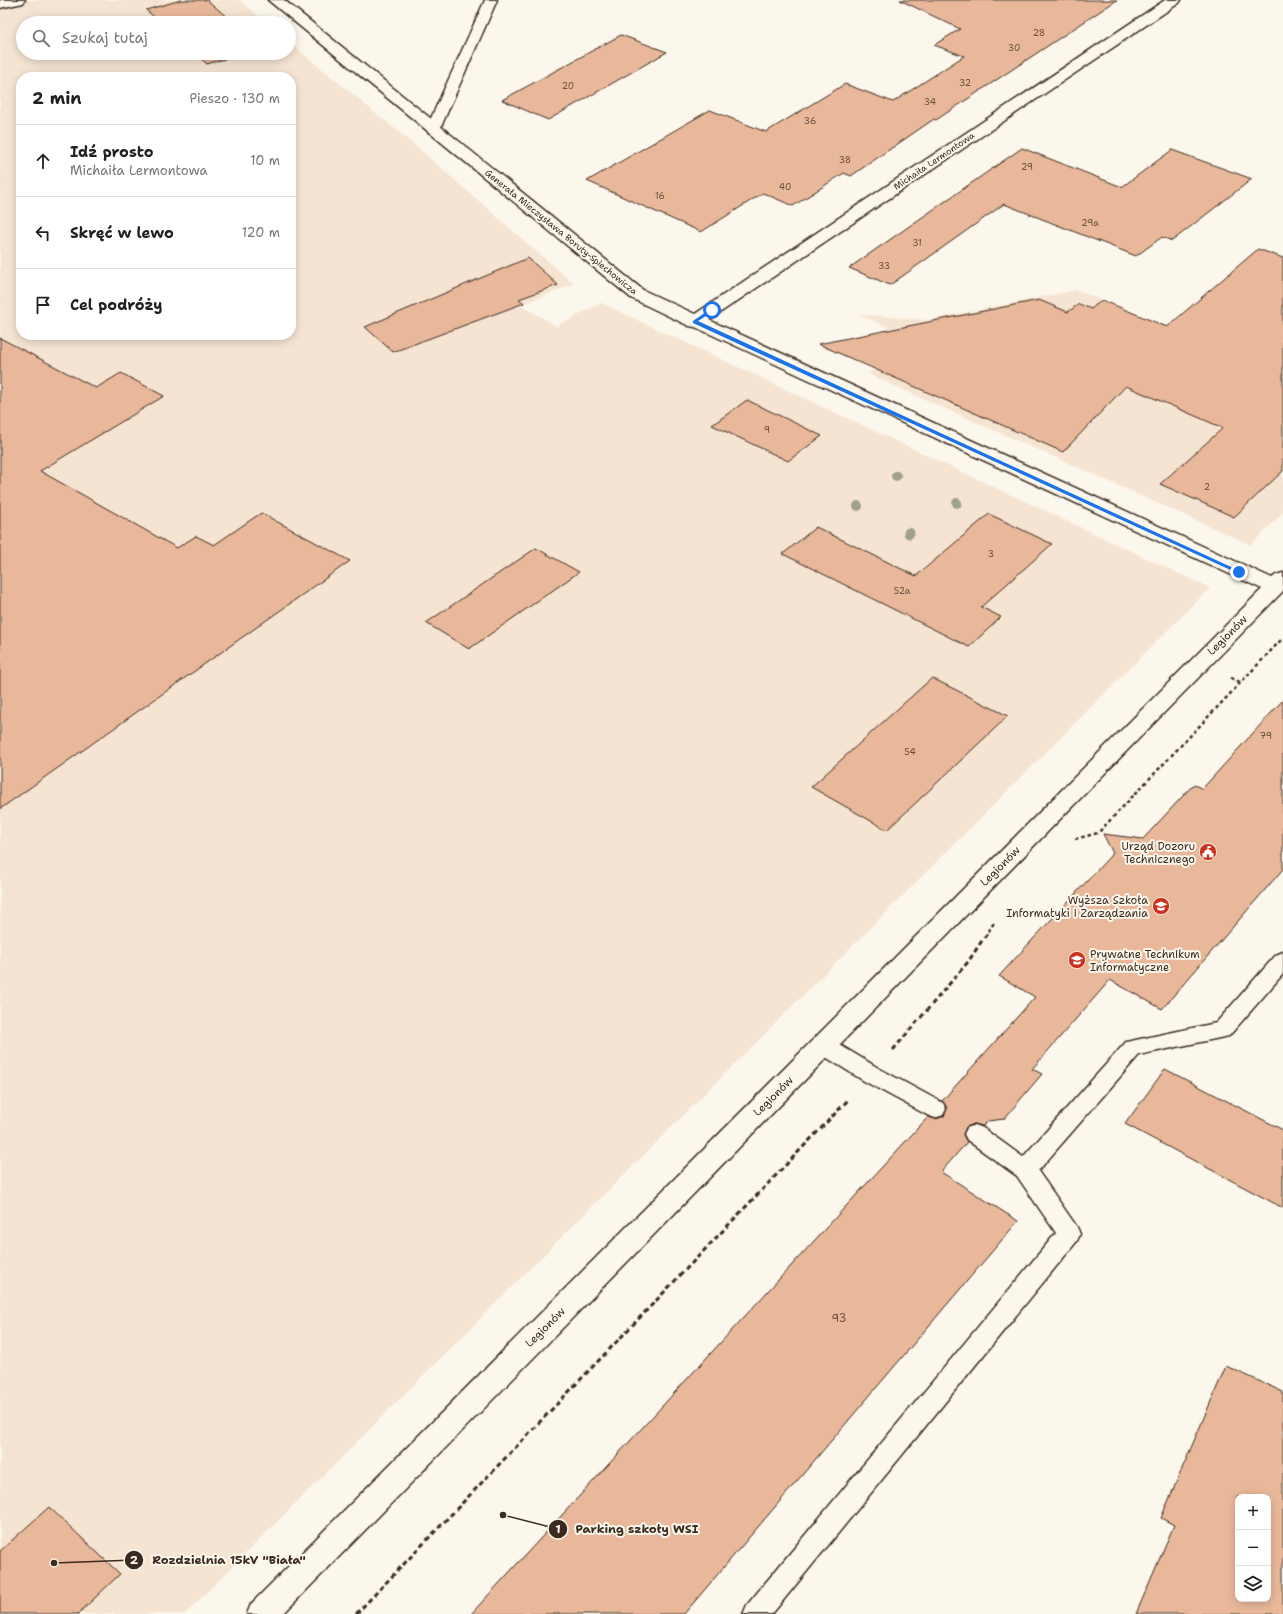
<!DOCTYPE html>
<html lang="pl">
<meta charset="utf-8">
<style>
body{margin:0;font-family:"Shantell Sans",sans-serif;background:#f6f6f6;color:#202124}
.controls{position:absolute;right:12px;bottom:12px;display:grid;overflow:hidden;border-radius:8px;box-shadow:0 2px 10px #0003}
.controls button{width:36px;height:36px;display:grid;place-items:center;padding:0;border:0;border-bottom:1px solid #e0e0e0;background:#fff;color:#202124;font:20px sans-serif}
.stop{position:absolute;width:12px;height:12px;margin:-9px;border:3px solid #1a73e8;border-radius:50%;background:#fff}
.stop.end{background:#1a73e8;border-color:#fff;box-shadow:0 1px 4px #0008}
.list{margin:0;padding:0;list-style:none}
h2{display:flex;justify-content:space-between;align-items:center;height:52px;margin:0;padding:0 16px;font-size:17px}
h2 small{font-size:13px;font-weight:400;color:#757577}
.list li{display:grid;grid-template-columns:26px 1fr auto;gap:12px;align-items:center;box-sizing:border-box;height:72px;padding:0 16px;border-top:1px solid #e0e0e0}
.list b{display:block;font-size:15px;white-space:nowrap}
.list p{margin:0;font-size:13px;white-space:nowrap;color:#757577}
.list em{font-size:13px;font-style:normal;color:#757577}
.icon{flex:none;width:22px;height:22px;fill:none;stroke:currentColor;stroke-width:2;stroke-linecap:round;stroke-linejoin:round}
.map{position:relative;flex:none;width:1283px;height:1614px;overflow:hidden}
.search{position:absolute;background:#fff;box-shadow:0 2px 10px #0003;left:16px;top:16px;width:280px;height:44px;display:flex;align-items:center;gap:10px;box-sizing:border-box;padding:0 14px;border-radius:22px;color:#757577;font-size:15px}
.panel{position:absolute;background:#fff;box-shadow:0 2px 10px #0003;left:16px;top:72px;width:280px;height:268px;border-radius:16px}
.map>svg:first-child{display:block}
.built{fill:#f6e4d3;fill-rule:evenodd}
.building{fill:#e9b89a;stroke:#3b2a1e;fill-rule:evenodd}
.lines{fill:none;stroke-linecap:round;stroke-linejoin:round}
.lane-casing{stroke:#3b2a1e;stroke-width:3}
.street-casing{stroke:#3b2a1e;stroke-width:3}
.path-far1{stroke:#3b2a1e;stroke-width:2.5;stroke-dasharray:3.5 3;stroke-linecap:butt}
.path{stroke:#3b2a1e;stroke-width:3;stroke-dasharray:5 3.5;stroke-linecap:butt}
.lane{fill:#fbf7ec;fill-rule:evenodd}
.street{fill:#fbf7ec;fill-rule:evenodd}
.tree{fill:#a0a08e}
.route{fill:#1a73e8}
.labels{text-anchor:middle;stroke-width:4;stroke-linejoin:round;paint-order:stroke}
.number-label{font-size:9px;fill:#664e3d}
.far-street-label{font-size:9px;fill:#3b2a1e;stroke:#fbf7ec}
.street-label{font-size:11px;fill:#3b2a1e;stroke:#fbf7ec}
.poi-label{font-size:11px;fill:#3b2a1e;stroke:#fbf7ec;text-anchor:end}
.near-number-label{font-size:11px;fill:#664e3d}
.leader{fill:none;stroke:#3b2a1e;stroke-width:1.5}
.callout-dot{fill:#3b2a1e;stroke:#fbf7ec;stroke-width:1.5}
.mark-label{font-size:12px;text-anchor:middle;font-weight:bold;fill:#fff}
.callout-label{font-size:12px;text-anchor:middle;font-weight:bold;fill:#3b2a1e;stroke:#fbf7ec;stroke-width:4;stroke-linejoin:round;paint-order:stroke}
</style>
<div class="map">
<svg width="1283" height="1614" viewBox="0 0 1283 1614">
<rect width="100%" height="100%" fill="#fbf7ec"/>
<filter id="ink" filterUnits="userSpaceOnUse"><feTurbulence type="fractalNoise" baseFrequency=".025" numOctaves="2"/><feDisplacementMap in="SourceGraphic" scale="8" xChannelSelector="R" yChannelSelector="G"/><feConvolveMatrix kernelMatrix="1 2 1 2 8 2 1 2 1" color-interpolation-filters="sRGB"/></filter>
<g filter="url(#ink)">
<path class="built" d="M0 0H239L267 23H23V53H289V42L411 142 574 284 520 305 557 326 601 303 1210 588 185 1614H0ZM21 77H291V335H21Z
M1076 290 1283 374V513L1251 545 868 374 913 339 858 314 927 320Z"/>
<path class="building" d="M181 0H207L234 23H161L146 10Z
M900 0H1117L936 120 934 119 851 176 844 173 793 206 763 193 701 232 587 181 710 110 766 132 845 84 893 102 964 56 934 45 960 29Z
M621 35 667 52 548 120 502 100Z
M195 53H245L207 64Z
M1022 148 1122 187 1172 150 1252 179 1172 241 1162 237 1136 256 1004 204 890 285 849 268Z
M1258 249 1283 258V471L1234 517 1160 484 1223 428 1126 386 1063 452 818 344 1039 300 1068 312 1079 304 1091 309 1102 300 1167 327Z
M528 258 558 285 519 299 524 303 393 352 365 327Z
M0 338 96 388 121 373 164 396 40 471 177 548 196 536 214 545 261 513 350 561 0 809Z
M747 400 822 436 788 461 712 425Z
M989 514 1052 544 981 607 1001 617 969 647 783 554 816 527 916 576Z
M536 548 579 572 469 649 426 623Z
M932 678 1008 716 887 830 811 787Z
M1283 700V869L1162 1009 1110 980 1032 1069 1042 1074 1004 1119 988 1121 983 1126 974 1124 966 1127 963 1135 967 1142 941 1172 1018 1221 684 1614H471L928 1117 936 1119 944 1116 947 1108 942 1101 1035 997 999 976 1113 853 1103 834 1143 839 1194 784 1202 789Z
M1165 1069 1283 1130V1208L1125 1124Z
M1226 1366 1283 1392V1614H1136L1174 1525 1161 1518ZM1238 1497H1268V1599H1238Z
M49 1507 120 1574 78 1614H0V1551Z"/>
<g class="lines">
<defs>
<path id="lane" d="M485 0H497L440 129 438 132H428L426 129Z
M1283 952V974L1229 1036 1139 1055 1038 1171 1077 1227 1080 1234 1077 1241 772 1614H743L747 1605 1056 1233 1017 1176 967 1140 964 1134 967 1128 975 1125 983 1128 1023 1157 1126 1042 1216 1023 1276 955Z
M823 1037 830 1039 880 1069 943 1103 946 1109 943 1115 935 1118 927 1115 864 1081 816 1051 812 1045 816 1039Z"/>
<path id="street" d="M0 0H25L23 3 0 8Z
M268 0H284L643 290 695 314 1165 0H1181L1179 3 709 320 1272 578 1276 575 1283 573V591L283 1614H247L251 1604 1262 589 695 327 689 326 631 298Z"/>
</defs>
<use href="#lane" class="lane-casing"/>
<use href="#street" class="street-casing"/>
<path class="path-far1" d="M1231 678 1242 683
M1075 839 1098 833 1283 638
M985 937 995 921"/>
<path class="path" d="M893 1050 968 962 985 936
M356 1614 849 1099"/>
<use href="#lane" class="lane"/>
<use href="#street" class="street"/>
</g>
<g class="tree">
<circle cx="896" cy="476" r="5"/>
<circle cx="957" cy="503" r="5"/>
<circle cx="858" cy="506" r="5"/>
<circle cx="909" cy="533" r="5.5"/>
</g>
</g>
<path class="route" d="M712 308 714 309V311L698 321 1242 572 1237 573 693 323V321Z"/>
<defs>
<symbol id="civic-disc" viewBox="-11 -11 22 22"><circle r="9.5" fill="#c8321e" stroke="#fbf7ec"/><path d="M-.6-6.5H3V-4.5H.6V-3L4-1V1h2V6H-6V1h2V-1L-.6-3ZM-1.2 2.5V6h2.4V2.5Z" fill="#fff"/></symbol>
<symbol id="university-disc" viewBox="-11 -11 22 22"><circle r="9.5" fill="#c8321e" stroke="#fbf7ec"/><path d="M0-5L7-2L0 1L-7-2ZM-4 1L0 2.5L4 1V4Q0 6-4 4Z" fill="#fff"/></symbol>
<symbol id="school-disc" viewBox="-11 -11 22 22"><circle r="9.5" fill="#c8321e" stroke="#fbf7ec"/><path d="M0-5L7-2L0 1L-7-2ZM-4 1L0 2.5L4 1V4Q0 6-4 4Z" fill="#fff"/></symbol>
</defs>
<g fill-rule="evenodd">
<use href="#civic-disc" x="1198" y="842" width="20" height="20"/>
<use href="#university-disc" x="1151" y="896" width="20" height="20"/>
<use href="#school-disc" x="1067" y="950" width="20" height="20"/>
</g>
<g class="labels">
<g class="number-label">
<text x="1039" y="36">28</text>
<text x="1014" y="51">30</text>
<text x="965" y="86">32</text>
<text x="568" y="89">20</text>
<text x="930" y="105">34</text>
<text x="810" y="124">36</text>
<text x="845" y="163">38</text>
<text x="1027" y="170">29</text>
<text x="785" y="190">40</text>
<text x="660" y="199">16</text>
<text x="1090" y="226">29a</text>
<text x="917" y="246">31</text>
<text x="884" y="269">33</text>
<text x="767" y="433">9</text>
<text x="1207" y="490">2</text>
<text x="991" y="557">3</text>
<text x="902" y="594">52a</text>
<text x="1266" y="739">79</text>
<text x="910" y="755">54</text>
</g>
<g class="far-street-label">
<text transform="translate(934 161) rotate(-34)" y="3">Michaiła Lermontowa</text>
<text transform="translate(561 232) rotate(39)" y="3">Generała Mieczysława Boruty-Spiechowicza</text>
</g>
<g class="street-label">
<text transform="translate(1227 635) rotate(-45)" y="4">Legionów</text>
<text transform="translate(1000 866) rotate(-45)" y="4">Legionów</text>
<text transform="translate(773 1096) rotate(-45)" y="4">Legionów</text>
<text transform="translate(545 1327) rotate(-45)" y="4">Legionów</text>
</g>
<g class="poi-label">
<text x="1195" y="850">Urząd Dozoru<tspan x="1195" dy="13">Technicznego</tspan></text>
<text x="1148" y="904">Wyższa Szkoła<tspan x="1148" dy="13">Informatyki i Zarządzania</tspan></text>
<text x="1090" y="958" text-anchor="start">Prywatne Technikum<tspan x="1090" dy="13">Informatyczne</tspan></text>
</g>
<g class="near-number-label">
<text x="839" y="1322">93</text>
</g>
</g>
<path class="leader" d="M503 1515L558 1529M54 1563L134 1560"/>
<g class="callout-dot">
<circle cx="503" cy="1515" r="4"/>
<circle cx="54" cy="1563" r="4"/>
<circle cx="558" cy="1529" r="10"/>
<circle cx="134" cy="1560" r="10"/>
</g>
<g class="mark-label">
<text x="558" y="1533">1</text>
<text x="134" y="1564">2</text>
</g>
<g class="callout-label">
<text x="637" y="1533">Parking szkoły WSI</text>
<text x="229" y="1564">Rozdzielnia 15kV "Biała"</text>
</g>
</svg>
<div class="controls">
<button>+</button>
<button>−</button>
<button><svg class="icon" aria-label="layers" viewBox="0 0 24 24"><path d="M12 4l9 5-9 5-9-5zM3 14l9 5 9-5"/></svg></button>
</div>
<div class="stop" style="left:712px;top:310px"></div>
<div class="stop end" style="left:1239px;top:572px"></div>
<div class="search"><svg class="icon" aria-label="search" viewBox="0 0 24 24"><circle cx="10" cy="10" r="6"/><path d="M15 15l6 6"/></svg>Szukaj tutaj</div>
<section class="panel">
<h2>2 min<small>Pieszo · 130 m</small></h2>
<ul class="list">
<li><svg class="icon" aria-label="ahead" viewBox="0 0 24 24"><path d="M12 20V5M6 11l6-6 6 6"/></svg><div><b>Idź prosto</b><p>Michaiła Lermontowa</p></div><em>10 m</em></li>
<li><svg class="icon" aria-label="left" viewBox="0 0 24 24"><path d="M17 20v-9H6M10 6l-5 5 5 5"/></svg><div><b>Skręć w lewo</b></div><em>120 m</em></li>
<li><svg class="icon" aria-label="arrive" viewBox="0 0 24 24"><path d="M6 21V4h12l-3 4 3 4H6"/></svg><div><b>Cel podróży</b></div></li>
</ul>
</section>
</div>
